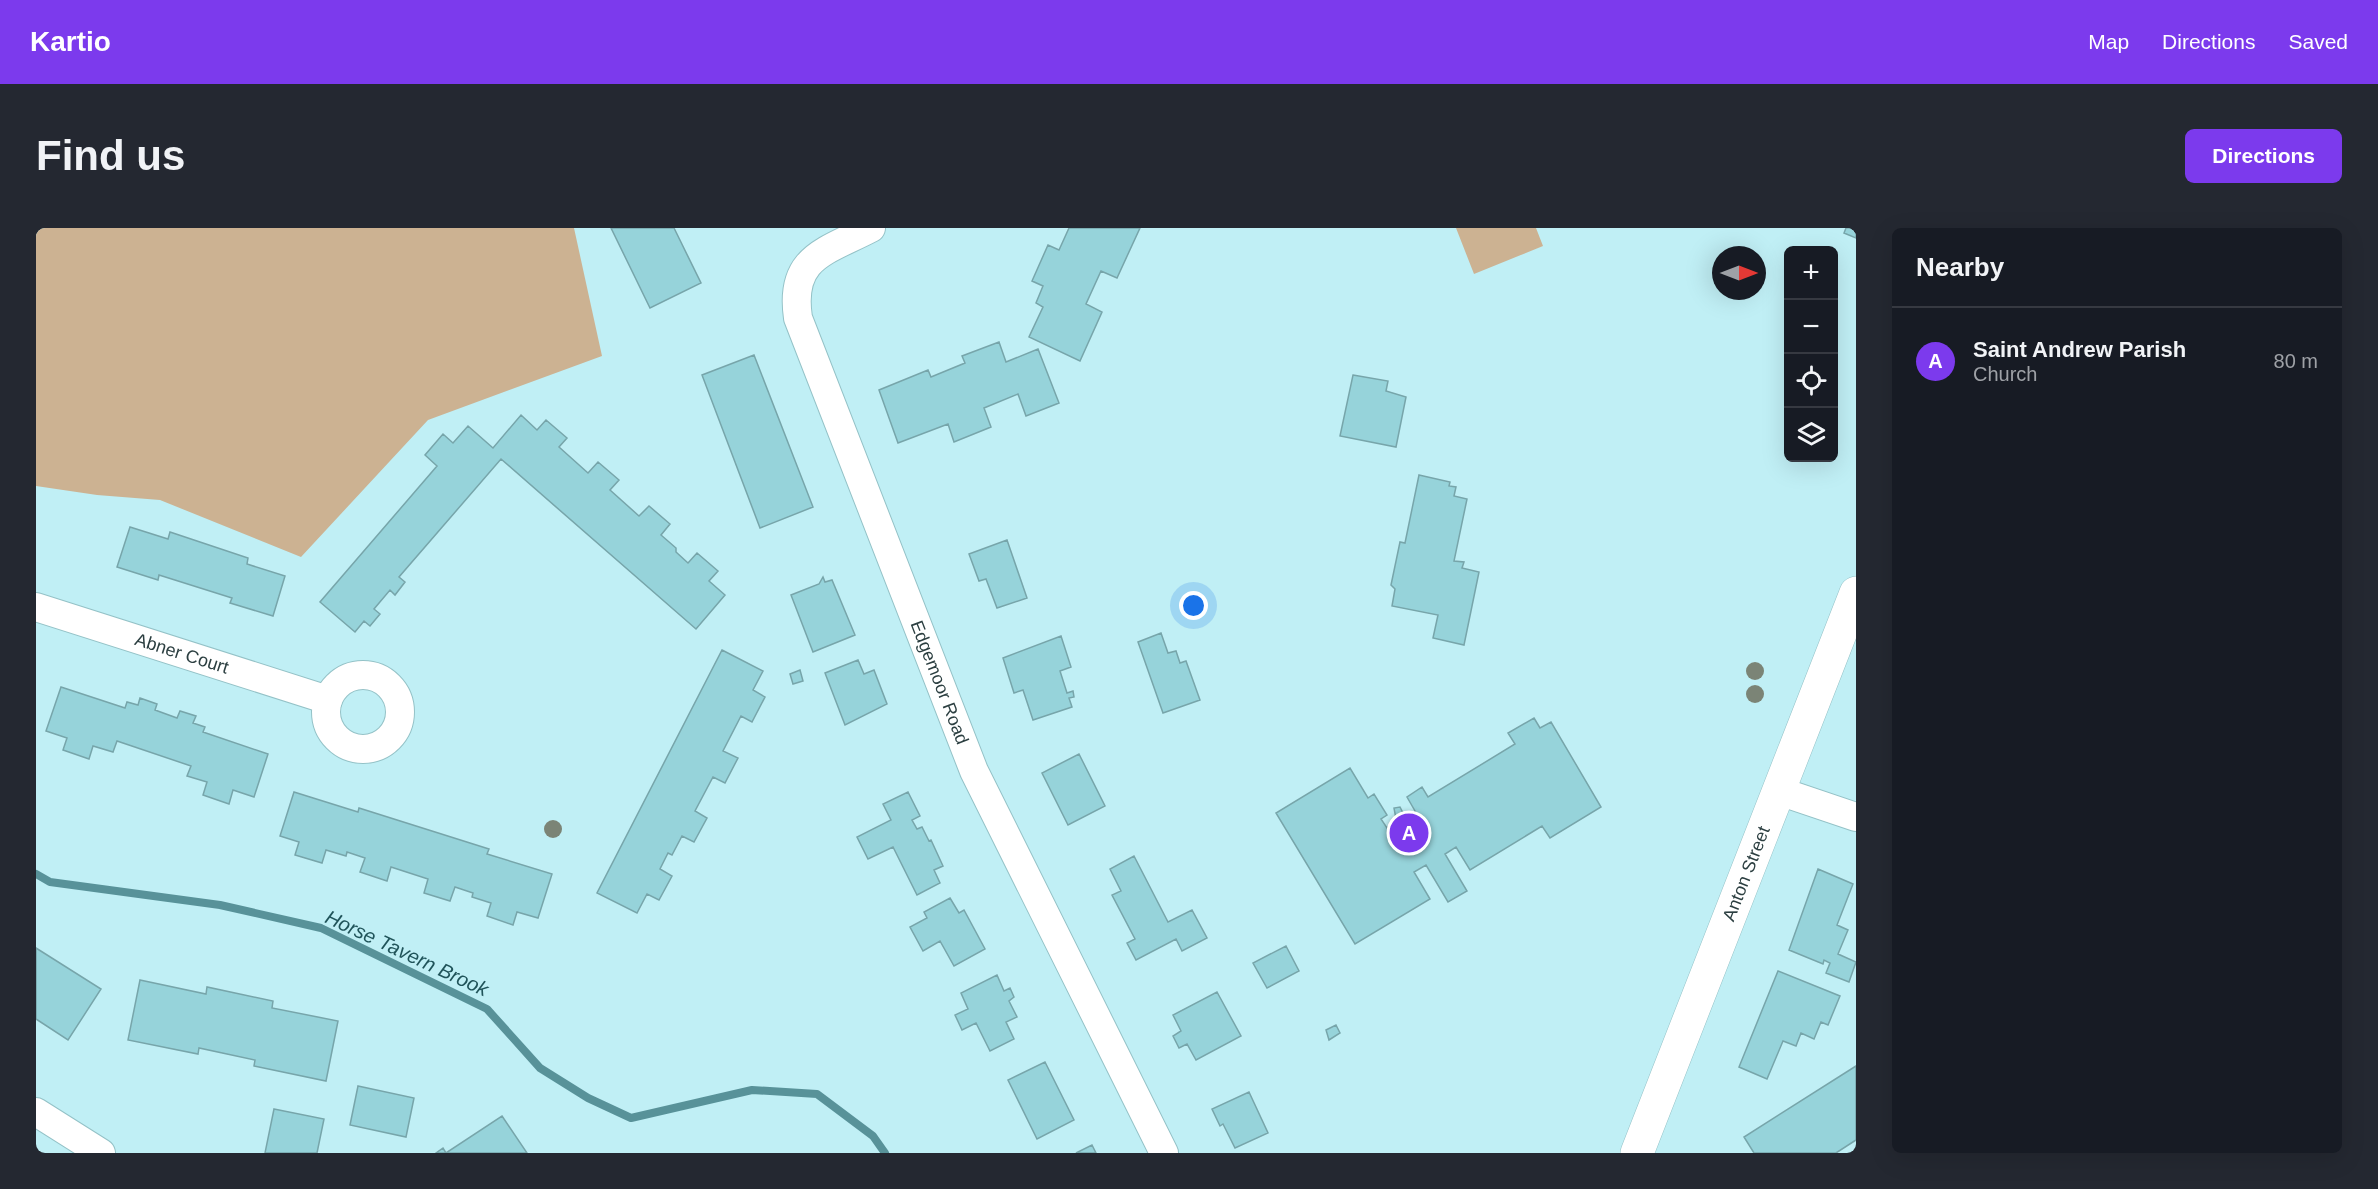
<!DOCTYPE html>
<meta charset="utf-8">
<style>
body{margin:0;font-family:Arial,sans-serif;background:#242831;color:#f1f3f6}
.controls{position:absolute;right:18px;top:18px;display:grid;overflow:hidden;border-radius:9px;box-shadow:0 6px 24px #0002}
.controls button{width:54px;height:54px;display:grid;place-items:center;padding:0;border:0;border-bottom:2px solid #363941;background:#171b24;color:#f1f3f6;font:30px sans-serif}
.compass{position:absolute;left:1676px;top:18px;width:54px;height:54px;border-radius:50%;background:#171b24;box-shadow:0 6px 24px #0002;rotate:90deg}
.you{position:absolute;left:1158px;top:378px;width:21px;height:21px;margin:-15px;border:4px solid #fff;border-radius:50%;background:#1a73e8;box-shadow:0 0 0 9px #1a73e833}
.badge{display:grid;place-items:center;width:39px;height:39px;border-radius:50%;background:#7c3aed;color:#fff;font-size:20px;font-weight:700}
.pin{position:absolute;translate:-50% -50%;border:3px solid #fff;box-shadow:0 2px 6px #0006}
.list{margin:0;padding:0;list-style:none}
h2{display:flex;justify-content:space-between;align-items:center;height:78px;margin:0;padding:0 24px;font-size:26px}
h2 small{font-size:20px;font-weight:400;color:#9ea1a6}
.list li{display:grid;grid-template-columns:39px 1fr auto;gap:18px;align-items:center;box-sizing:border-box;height:108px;padding:0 24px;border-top:2px solid #363941}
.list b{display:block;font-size:22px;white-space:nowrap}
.list p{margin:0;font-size:20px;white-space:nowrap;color:#9ea1a6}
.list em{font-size:20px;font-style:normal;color:#9ea1a6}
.icon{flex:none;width:33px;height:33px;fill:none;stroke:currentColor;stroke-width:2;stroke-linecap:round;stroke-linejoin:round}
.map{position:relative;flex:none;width:1820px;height:925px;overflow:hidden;border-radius:9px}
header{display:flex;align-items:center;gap:36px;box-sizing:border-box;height:84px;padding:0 30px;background:#7c3aed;color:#fff}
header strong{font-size:28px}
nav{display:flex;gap:33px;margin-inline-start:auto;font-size:21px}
.intro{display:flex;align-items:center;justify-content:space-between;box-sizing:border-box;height:144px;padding:0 36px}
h1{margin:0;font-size:42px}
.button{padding:15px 27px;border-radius:9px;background:#7c3aed;color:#fff;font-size:21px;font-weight:700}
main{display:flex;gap:36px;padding:0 36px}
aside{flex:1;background:#171b24;border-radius:9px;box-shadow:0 6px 24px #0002}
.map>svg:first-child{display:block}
.green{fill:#ccb292}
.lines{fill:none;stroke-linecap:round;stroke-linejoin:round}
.stream{stroke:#589299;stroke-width:8}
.building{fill:#96d3da;stroke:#77a5aa;stroke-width:1.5}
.street-casing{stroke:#94c2c7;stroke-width:30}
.secondary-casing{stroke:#94c2c7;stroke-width:34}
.street{stroke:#fff;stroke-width:28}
.secondary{stroke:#fff;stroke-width:33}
.tree{fill:#7b8476}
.labels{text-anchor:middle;stroke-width:4.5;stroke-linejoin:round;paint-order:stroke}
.street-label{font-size:18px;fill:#2c3f41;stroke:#c0eff5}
.water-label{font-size:20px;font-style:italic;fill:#20545a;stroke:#c0eff5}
</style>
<header>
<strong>Kartio</strong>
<nav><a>Map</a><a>Directions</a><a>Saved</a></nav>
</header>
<div class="intro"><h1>Find us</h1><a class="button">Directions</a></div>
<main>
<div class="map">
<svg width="1820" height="925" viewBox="0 0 1820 925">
<rect width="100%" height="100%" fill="#c0eff5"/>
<path class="green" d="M0 0H538L566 128 392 192 265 329 124 272 61 267 0 258Z
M1420 0H1500L1507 18 1438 46Z"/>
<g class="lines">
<path class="stream" d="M0 646 14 654 184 677 285 700 451 781 504 840 552 870 595 890 716 862 781 866 837 908 849 925"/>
</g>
<path class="building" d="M575 0H638L665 55 614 80Z
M1033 0H1104L1081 50 1065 43 1050 76 1066 84 1044 133 993 109 1007 79 1000 75 1007 58 996 53 1012 17 1023 22Z
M1810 0H1820V10L1808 5Z
M963 114 970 134 1002 121 1023 175 990 188 982 166 948 180 955 199 918 214 912 196 862 215 843 162 892 142 895 149 929 135 926 128Z
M718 127 777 279 724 300 666 147Z
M1317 147 1352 153 1350 163 1370 169 1360 219 1304 208Z
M485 187 501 202 510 192 531 210 523 219 552 245 562 234 583 252 574 262 603 288 613 278 634 296 625 307 640 320V324L652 335 661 325 682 343 673 353 689 367 660 401 465 231 363 349 369 354 359 367 354 362 338 381 344 386 334 398 328 393 319 404 284 374 401 238 389 227 407 206 417 215 432 198 457 220Z
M1383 247 1414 254 1413 258 1420 259 1418 268 1431 271 1418 333 1428 334 1426 340 1443 344 1428 417 1397 410 1402 387 1356 378 1359 361 1355 357 1364 314 1369 315Z
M94 299 132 311 134 304 212 330 211 336 249 348 237 388 194 375 196 370 123 347 122 352 81 339Z
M971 312 991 370 961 380 950 351 943 353 933 326Z
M787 349 789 354 796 352 819 407 777 424 755 367 783 356Z
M1125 405 1132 425 1140 423 1144 435 1150 433 1164 472 1127 485 1102 414Z
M1025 408 1035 439 1024 443 1031 465 1037 463 1038 469 1033 470 1036 479 997 492 987 462 978 465 967 430Z
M686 422 727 443 717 462 729 469 716 494 705 488 687 523 702 530 689 555 677 549 659 583 671 590 658 614 646 608 636 627 632 625 624 641 636 648 623 672 611 666 601 685 561 665Z
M822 432 828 446 838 442 851 476 809 497 789 445Z
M764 442 767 453 757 456 754 446Z
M25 459 89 480 91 474 102 477 104 470 121 476 119 482 141 490 144 483 160 488 157 495 169 499 167 504 232 526 218 569 197 562 193 576 167 567 171 554 151 548 155 538 81 513 77 524 57 518 53 531 27 522 31 510 10 503Z
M1498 490 1504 500 1515 494 1565 579 1514 610 1506 598 1434 642 1420 619 1409 626 1431 663 1412 674 1390 637 1378 644 1394 671 1319 716 1240 585 1314 540 1332 570 1338 566 1351 587 1345 591 1351 600 1379 583 1371 569 1386 559 1392 569 1479 516 1472 505Z
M1043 526 1069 578 1032 597 1006 545Z
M258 564 322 584 323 580 453 621 451 626 516 646 502 690 481 684 477 697 451 688 455 675 436 669 437 665 419 659 414 673 388 665 392 651 355 639 351 653 324 644 329 630 311 624 310 628 290 622 286 635 259 627 263 614 244 608Z
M872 564 884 588 876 592 881 601 886 599 893 613 895 612 907 638 898 642 904 655 881 667 857 619 832 631 821 609 855 592 847 576Z
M1364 579 1368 587 1360 591 1358 580Z
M1098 628 1132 694 1156 682 1171 710 1146 723 1140 711 1100 732 1091 715 1099 711 1076 667 1085 663 1074 641Z
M1782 641 1817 656 1801 697 1812 702 1802 726 1820 734 1813 754 1790 745 1794 735 1788 732 1787 736 1753 722Z
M914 670 923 685 928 682 949 721 918 738 904 713 887 723 874 699 891 690 888 684Z
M1250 718 1263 743 1231 760 1217 735Z
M0 720 65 761 32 812 0 791Z
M1742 743 1804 768 1792 797 1785 794 1778 811 1765 805 1760 818 1747 813 1731 851 1703 839Z
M961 747 968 763 974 760 978 769 973 773 981 789 970 794 978 811 954 823 940 795 926 802 919 787 932 781 925 765Z
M104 752 170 766 171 759 237 773 236 780 302 793 290 853 218 838 219 832 163 820 162 826 92 812Z
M1181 764 1205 808 1160 832 1151 816 1143 820 1137 808 1145 803 1137 787Z
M1300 797 1304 805 1293 812 1290 802Z
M1009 834 1038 892 1001 911 972 852Z
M1820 838V912L1800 925H1718L1708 909Z
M322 858 378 870 370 909 314 897Z
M1213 864 1232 905 1199 920 1187 896 1184 898 1176 881Z
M238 881 288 891 281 925H229Z
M466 888 491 925H400L407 920 410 925Z
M1056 917 1060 925H1040Z"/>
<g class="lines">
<defs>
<g id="street">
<path id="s1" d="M835 0C789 24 753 29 762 90L938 543 1128 925"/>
<path id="s2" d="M0 379 292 472"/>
<circle cx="327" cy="484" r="37"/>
<path d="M1743 563 1820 589"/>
<path d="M0 884 65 925"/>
</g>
<g id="secondary">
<path id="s3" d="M1601 925 1820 365"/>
</g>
</defs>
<use href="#street" class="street-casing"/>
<use href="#secondary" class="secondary-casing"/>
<use href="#street" class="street"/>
<use href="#secondary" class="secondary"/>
</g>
<g class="tree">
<circle cx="1719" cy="443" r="9"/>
<circle cx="1719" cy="466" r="9"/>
<circle cx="517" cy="601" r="9"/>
</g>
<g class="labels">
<g class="street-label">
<text dy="6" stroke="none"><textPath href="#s2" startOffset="153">Abner Court</textPath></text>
<text dy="6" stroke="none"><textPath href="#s1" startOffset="520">Edgemoor Road</textPath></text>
<text dy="6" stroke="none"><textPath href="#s3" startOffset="300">Anton Street</textPath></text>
</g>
<g class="water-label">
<text transform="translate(371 725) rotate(25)" y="7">Horse Tavern Brook</text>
</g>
</g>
</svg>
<div class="controls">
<button>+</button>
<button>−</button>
<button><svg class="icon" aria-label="locate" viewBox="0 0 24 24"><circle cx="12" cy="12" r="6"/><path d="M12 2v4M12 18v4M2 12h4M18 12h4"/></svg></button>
<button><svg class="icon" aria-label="layers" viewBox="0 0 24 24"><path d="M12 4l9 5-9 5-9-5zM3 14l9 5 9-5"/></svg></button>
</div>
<svg class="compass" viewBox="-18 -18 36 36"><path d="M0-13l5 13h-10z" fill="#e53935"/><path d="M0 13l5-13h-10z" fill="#9ea1a6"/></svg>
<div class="you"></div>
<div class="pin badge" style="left:1373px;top:605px">A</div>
</div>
<aside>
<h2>Nearby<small></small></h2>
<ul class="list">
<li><span class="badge">A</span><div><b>Saint Andrew Parish</b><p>Church</p></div><em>80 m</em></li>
</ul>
</aside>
</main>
